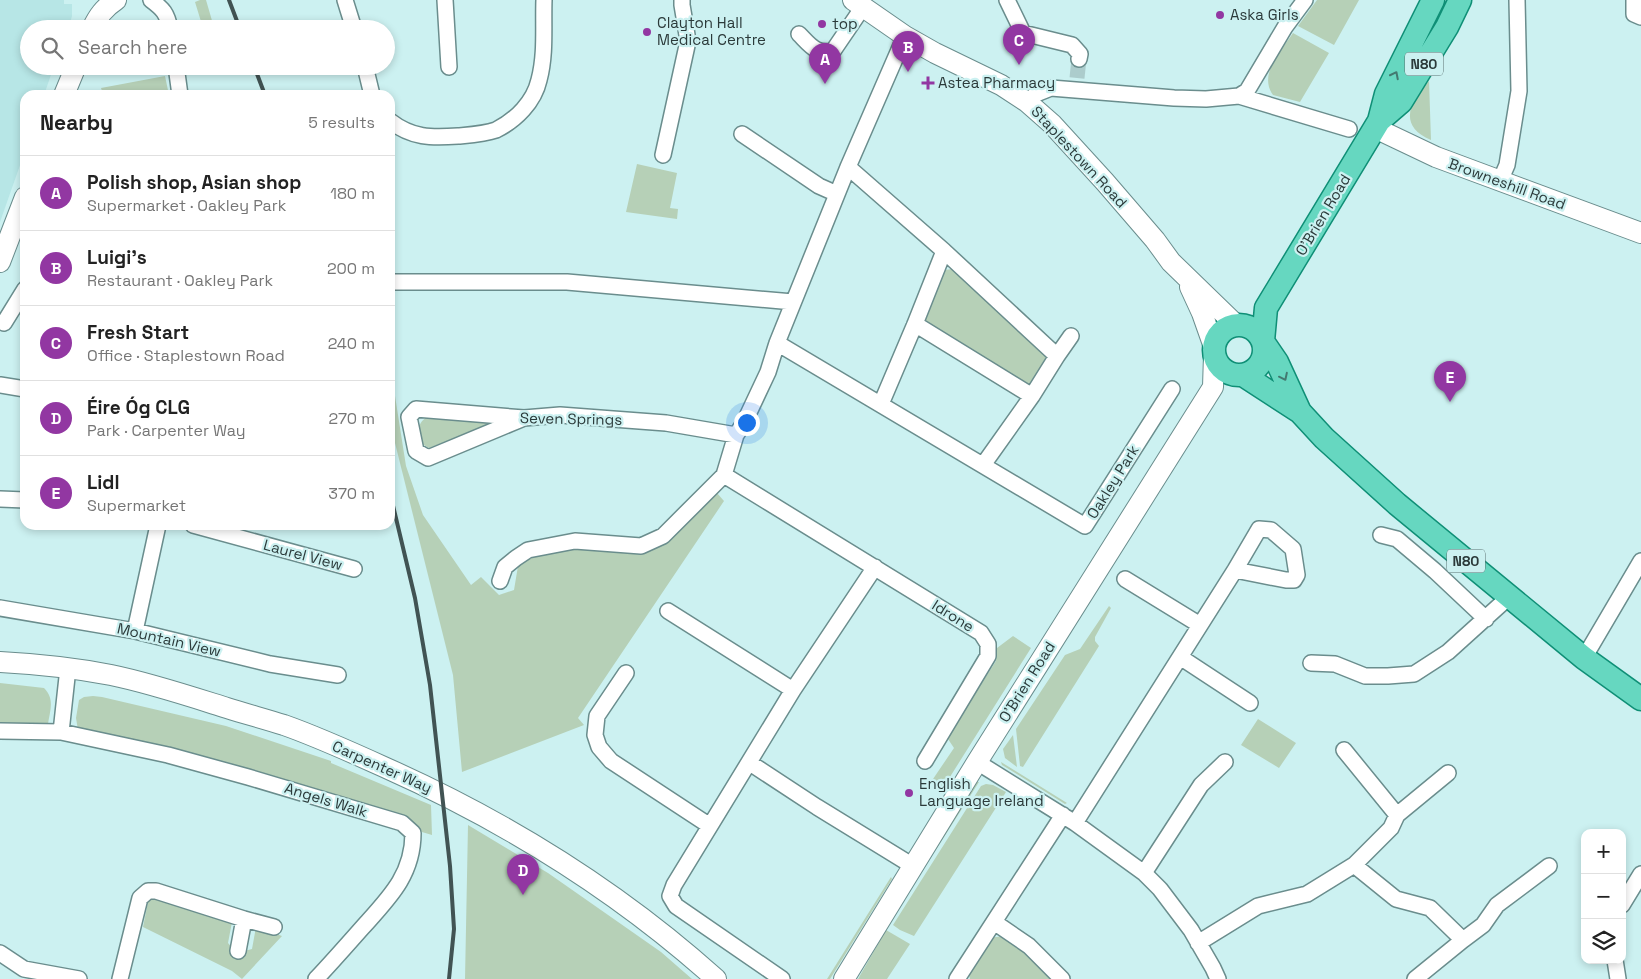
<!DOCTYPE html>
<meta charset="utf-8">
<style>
body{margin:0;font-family:"Space Grotesk",sans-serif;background:#f2f2f2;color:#222}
.controls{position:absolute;right:15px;bottom:15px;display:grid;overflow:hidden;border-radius:10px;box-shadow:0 2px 8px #0003}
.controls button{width:45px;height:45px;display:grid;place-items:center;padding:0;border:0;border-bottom:1px solid #e0e0e0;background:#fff;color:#222;font:25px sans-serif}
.you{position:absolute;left:746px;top:422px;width:18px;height:18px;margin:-12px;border:4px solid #fff;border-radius:50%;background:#1a73e8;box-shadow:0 0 0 8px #1a73e833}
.badge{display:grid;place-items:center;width:32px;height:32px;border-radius:50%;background:#9237a2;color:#fff;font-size:16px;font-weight:700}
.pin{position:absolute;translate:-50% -41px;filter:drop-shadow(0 1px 2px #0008)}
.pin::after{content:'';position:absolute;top:26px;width:18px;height:15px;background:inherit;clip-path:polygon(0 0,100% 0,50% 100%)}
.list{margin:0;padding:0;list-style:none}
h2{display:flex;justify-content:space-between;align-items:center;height:65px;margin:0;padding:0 20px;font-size:21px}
h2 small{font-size:16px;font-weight:400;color:#767676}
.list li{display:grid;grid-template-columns:32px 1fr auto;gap:15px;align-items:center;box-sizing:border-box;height:75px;padding:0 20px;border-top:1px solid #e0e0e0}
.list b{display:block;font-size:19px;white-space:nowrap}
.list p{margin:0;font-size:16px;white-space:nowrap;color:#767676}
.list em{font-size:16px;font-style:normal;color:#767676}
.icon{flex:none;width:28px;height:28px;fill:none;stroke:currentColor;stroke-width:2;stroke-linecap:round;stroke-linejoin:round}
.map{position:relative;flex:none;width:1641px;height:979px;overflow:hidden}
.search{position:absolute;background:#fff;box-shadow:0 2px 8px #0003;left:20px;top:20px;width:375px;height:55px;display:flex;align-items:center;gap:12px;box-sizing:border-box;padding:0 18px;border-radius:28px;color:#767676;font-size:19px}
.panel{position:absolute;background:#fff;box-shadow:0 2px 8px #0003;left:20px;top:90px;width:375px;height:440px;border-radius:15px}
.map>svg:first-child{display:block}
.built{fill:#b7e6e6}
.green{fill:#b6d0b7}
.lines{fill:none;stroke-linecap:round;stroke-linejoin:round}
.street-tunnel{stroke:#accccc;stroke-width:15;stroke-dasharray:15 8;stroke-linecap:butt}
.street-casing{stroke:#6a8d8d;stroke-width:18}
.secondary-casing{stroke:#6a8d8d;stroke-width:22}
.primary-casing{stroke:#0f8f76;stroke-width:25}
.street{stroke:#fff;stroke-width:15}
.secondary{stroke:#fff;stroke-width:20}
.primary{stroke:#66d7c0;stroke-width:22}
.rail{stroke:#415353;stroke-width:4}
.oneway{stroke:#437970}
.poi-dot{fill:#9237a2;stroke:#ccf1f1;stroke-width:2}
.labels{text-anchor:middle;stroke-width:4.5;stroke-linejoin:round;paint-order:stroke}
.shield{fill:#ccf1f1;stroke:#5b7171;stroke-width:1}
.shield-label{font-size:14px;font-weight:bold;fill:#2b3a3a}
.poi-label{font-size:15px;fill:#2b3a3a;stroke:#ccf1f1;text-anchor:start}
.street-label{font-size:15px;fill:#2b3a3a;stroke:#ccf1f1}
</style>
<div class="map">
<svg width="1641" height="979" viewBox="0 0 1641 979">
<rect width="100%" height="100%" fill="#ccf1f1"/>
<path class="built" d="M0 0H64V4H72V16L68 29H29V66H54L44 95H25V151L0 222Z"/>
<path class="green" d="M200 0H206L213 24 203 28 195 2Z
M1317 0H1359L1334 45 1298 26Z
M1293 33 1329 53 1300 102 1273 95C1258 74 1281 51 1293 33Z
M165 76 169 95H108L103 94 101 88Z
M1429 81 1431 140C1397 126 1410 101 1429 81Z
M637 164 677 173 670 208 678 209 677 219 626 212Z
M952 269 1048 358 1029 387 924 322 922 319 945 270Z
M390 364 406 466 423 515 471 585 481 577 499 595 514 590 519 560 527 556 576 547 643 550 717 493 724 501 578 718 584 725 462 772 453 675 390 423Z
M427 417 505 419 429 448 422 444C418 433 416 424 427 417Z
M1109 606 1111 608 1095 637V641L1099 646 1023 767 1020 766 1016 729 1065 655 1080 649Z
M1013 636 1031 648 943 788 933 779 954 748 948 739 949 734 996 661 997 648Z
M0 683 44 688C55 699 50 710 48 724L45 726 0 725Z
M93 696 102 697 226 726 331 761V763L431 805 432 835 78 730 76 718 79 700 84 697Z
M1258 719 1296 743 1279 768 1241 745Z
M1013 735 1017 767 1005 758 1003 749Z
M1001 762 1067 803 1065 804 1007 768 1002 765Z
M975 782H979L890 922Z
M986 784 993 785 1006 792 914 936 900 930 893 925 981 786Z
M468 825 548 873 661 952 692 979H465Z
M891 877 892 879 830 979H827Z
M149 897 161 898 232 922 228 943 237 953 252 949 256 927 282 936 242 979 232 971 143 927Z
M886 930 910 944 887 979H858Z
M996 937C998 937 1001 936 1004 937 1014 939 1046 970 1055 979H970L968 972 991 938Z"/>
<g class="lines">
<path class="street-tunnel" d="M1077 78 1079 59"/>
<defs>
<path id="street" d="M151 0C163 9 167 13 170 29
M345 0 354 29
M445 0 449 67
M1007 0 1023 33 1072 45 1080 54 1079 59
M1634 0V14L1641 17
M799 34C810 45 816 55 833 51L863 7
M176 66 180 95
M365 66 372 95
M1239 96 1247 91 1285 27 1305 0
M1027 102 1036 94 1051 88 1174 98 1206 99 1239 96 1349 129
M390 121C412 138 431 138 458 136 469 135 485 134 496 130 516 120 534 102 539 80 546 54 543 26 544 0
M742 134 819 186 837 194
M663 155 688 41 682 5V0
M848 167 944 251 1057 356
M1500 181 1507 165 1519 91 1517 0
M390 282H567L793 302
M4 323 25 289
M915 324 1032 396
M777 343 1085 526 1172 389
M0 385 25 389
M881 404 915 324 944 251
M524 418 428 458 416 451 409 417 416 409 524 418 560 415 666 423 736 435
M983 465 1032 396 1057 356 1071 336
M724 475 981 633 988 644V656L925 761
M0 499 25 500
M193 525 354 569
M1381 535 1397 539 1435 571 1486 619
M1125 579 1200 625
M500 581 505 567 516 558 528 550 575 541 641 546 663 536 724 475 736 435 744 423 768 372 777 343 848 167 905 36
M0 608 135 631 270 664 338 675
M668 611 793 690
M135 631 158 525
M1180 657 1250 703
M1584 658 1641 561
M1311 663 1335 664 1365 676H1388L1414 674 1448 652 1510 596
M626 673 597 716 595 735 599 747 611 761 710 826
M0 731 61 732 168 755 248 777 402 823 413 833C413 875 389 898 362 928 347 945 332 962 316 979
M61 732 68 668
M1344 750 1397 815
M977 762 1075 823 1144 873 1160 889 1191 930 1213 968 1218 979
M750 763 817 807 913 866
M1075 823 1235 570 1259 529 1271 530 1293 549 1297 575 1294 580H1286L1235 570
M1354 865 1396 899 1430 908 1463 940 1415 979
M1144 873 1201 785 1225 762
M1622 905 1641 874
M994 922 1029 946 1062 979
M1463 940 1483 925 1497 905 1549 866
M1198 943 1258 906 1307 894 1354 865 1391 828 1397 815 1448 773
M238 951 244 919
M0 953 24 969 79 979
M1615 960 1618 979
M120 979 140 898 148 891H156L244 919 274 927
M782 979 676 906 670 896 674 885 793 690 875 567
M957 979 1063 815"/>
<path id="secondary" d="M853 0 905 36 935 53 1001 85 1027 102 1052 124 1105 182 1155 240 1171 262 1236 325
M92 29C98 16 104 8 116 0
M64 95 76 66
M1375 128 1436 157 1641 233
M0 262 25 197
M1190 287 1202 313 1214 347
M0 662C37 664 75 668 111 675 150 683 189 696 227 708 246 714 265 719 284 725 318 737 351 752 384 767 505 821 617 890 716 979
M844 979 977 762 1213 387 1214 355"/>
<path id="primary" d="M1379 121 1386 94 1433 0
M1214 350a25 25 0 1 1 50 0a25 25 0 1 1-50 0Z
M1263 341 1266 308 1379 121 1401 102 1447 27 1460 0
M1264 343 1277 362 1300 412
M1243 375 1300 412 1324 438 1397 504 1584 658 1641 699"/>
</defs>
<use href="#street" class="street-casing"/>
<use href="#secondary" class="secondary-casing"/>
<use href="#primary" class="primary-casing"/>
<use href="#street" class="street"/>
<use href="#secondary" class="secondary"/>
<use href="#primary" class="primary"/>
<path class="rail" d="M229 0 240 29
M254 66 265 95
M390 493 415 598 430 685 450 866 454 929 449 979"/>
</g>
<defs><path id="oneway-chevron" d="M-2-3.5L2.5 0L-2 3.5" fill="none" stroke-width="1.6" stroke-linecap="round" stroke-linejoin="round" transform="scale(1.25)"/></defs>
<g class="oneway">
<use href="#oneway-chevron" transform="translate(1395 75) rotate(-63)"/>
<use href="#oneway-chevron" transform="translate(1284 377) rotate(64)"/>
</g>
<g class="poi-dot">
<circle cx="1220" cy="15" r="5"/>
<circle cx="822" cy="24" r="5"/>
<circle cx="647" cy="32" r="5"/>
<path d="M925.5 75.5h5v5h5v5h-5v5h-5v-5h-5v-5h5z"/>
<circle cx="909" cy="793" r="5"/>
</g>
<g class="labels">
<g class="shield">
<rect x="1405" y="52.5" width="38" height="23" rx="4"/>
<rect x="1447" y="549.5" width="38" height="23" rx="4"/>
</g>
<g class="shield-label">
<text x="1424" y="69">N80</text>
<text x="1466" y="566">N80</text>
</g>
<g class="poi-label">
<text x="1230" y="20">Aska Girls</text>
<text x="657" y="28">Clayton Hall<tspan x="657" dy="17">Medical Centre</tspan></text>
<text x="832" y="29">top</text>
<text x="938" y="88">Astea Pharmacy</text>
<text x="919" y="789">English<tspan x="919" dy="17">Language Ireland</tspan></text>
</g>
<g class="street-label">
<text transform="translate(1079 157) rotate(47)" y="5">Staplestown Road</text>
<text transform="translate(1507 184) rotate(20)" y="5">Browneshill Road</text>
<text transform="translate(1323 215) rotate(-59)" y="5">O'Brien Road</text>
<text transform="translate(571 419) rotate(1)" y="5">Seven Springs</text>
<text transform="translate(1113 482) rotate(-58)" y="5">Oakley Park</text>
<text transform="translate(303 555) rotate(15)" y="5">Laurel View</text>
<text transform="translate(953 616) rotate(32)" y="5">Idrone</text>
<text transform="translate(169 640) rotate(13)" y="5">Mountain View</text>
<text transform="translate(1027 682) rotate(-58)" y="5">O'Brien Road</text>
<text transform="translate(382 767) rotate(24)" y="5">Carpenter Way</text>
<text transform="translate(326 800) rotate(17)" y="5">Angels Walk</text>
</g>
</g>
</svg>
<div class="controls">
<button>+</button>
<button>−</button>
<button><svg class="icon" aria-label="layers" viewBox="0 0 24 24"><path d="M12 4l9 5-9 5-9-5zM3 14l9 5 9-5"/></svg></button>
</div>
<div class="you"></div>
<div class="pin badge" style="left:825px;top:84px">A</div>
<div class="pin badge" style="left:908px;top:72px">B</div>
<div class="pin badge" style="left:1019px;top:65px">C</div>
<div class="pin badge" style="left:523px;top:895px">D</div>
<div class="pin badge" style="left:1450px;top:402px">E</div>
<div class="search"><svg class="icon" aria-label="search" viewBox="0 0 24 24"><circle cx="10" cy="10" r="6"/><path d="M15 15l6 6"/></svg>Search here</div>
<section class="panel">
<h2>Nearby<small>5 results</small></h2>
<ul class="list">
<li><span class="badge">A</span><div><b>Polish shop, Asian shop</b><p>Supermarket · Oakley Park</p></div><em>180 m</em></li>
<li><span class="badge">B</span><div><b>Luigi's</b><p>Restaurant · Oakley Park</p></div><em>200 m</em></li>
<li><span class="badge">C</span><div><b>Fresh Start</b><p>Office · Staplestown Road</p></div><em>240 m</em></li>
<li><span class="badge">D</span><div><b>Éire Óg CLG</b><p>Park · Carpenter Way</p></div><em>270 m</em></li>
<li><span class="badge">E</span><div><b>Lidl</b><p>Supermarket</p></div><em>370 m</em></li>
</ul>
</section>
</div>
